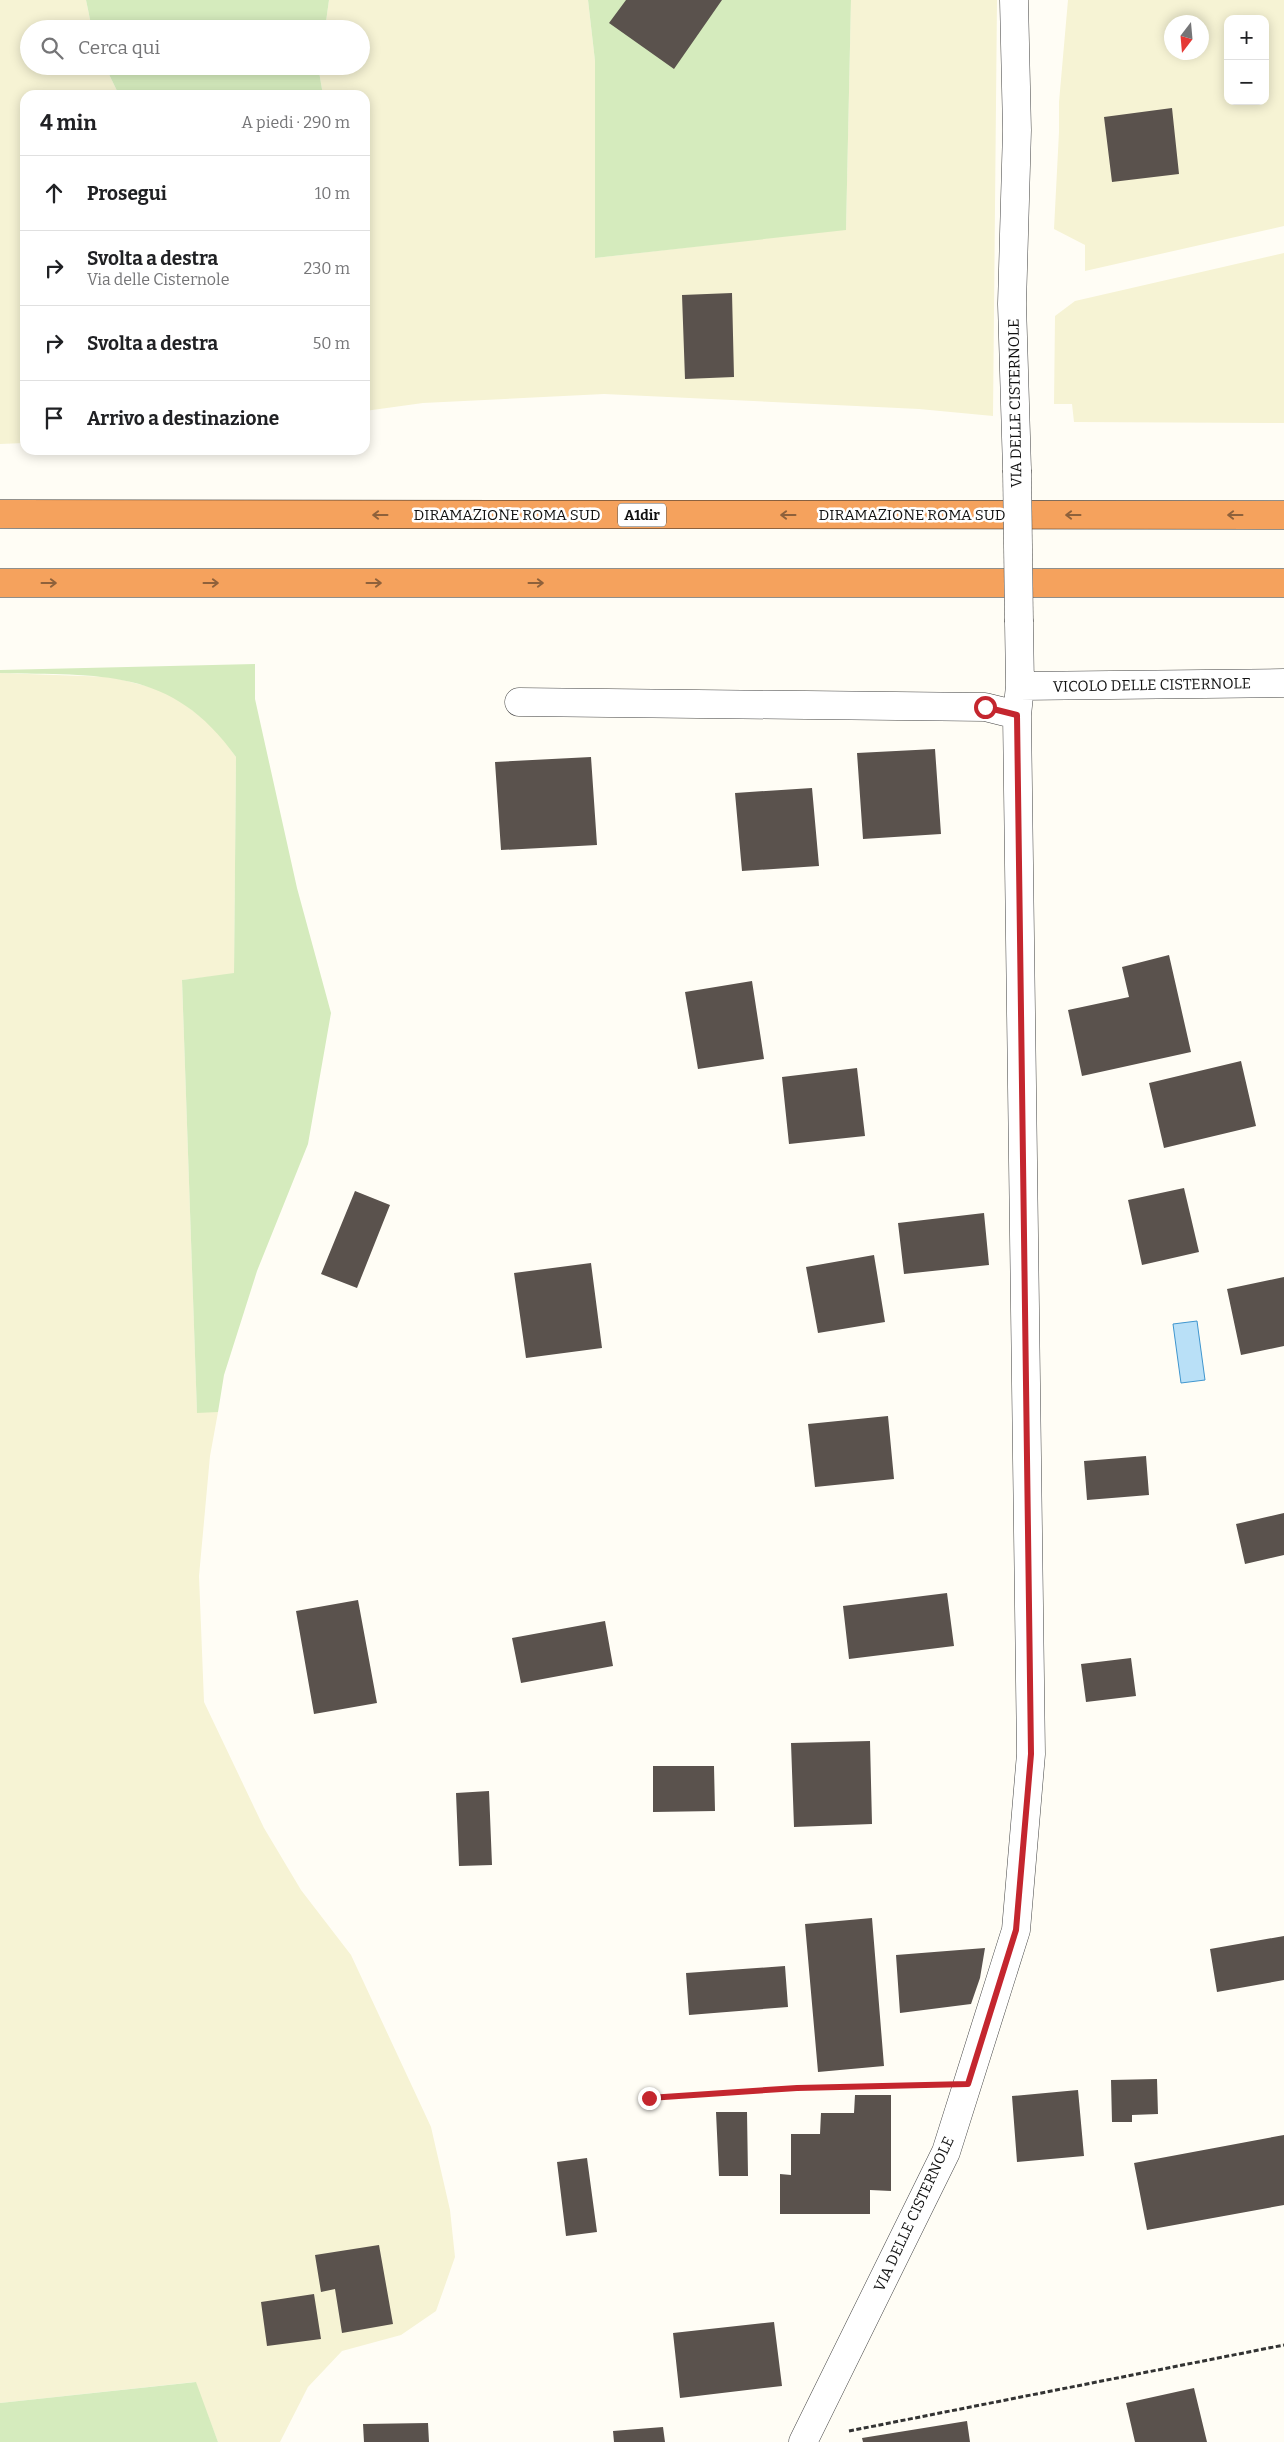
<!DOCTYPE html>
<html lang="it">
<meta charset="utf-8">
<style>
body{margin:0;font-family:Bitter,serif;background:#f2f2f2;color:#202124}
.controls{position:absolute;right:15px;top:15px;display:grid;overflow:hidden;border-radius:10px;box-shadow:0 2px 12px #0003}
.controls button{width:45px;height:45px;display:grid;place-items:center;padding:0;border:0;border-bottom:1px solid #e0e0e0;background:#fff;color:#202124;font:25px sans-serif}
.compass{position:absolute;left:1164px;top:15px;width:45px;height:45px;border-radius:50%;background:#fff;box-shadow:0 2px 12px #0003;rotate:196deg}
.stop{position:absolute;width:15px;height:15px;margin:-11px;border:4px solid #c4262e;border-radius:50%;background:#fff}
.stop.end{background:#c4262e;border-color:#fff;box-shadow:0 1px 5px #0008}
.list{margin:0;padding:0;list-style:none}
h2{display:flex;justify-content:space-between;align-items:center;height:65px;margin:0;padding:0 20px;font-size:21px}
h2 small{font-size:16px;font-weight:400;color:#757577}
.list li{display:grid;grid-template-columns:32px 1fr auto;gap:15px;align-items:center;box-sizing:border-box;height:75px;padding:0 20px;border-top:1px solid #e0e0e0}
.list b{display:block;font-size:19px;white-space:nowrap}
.list p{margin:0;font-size:16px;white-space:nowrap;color:#757577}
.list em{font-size:16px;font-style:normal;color:#757577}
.icon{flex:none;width:28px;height:28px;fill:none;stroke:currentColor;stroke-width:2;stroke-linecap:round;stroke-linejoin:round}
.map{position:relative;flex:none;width:1284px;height:2442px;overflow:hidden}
.search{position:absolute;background:#fff;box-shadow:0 2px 12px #0003;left:20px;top:20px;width:350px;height:55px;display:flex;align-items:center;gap:12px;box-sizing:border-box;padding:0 18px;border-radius:28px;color:#757577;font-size:19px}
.panel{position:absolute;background:#fff;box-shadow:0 2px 12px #0003;left:20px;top:90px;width:350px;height:365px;border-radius:15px}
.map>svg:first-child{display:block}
.farmland{fill:#f6f3d4;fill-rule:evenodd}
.green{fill:#d5ebbd}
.water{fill:#b9e0f7;stroke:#3f96cf}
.building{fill:#5a524d}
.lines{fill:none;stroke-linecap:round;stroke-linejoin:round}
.minor-casing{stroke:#444;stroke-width:29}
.highway-casing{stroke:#222;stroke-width:29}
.path{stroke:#333;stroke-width:3;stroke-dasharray:5 2.5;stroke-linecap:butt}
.minor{stroke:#fff;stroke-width:28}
.highway{stroke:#f5a25d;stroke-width:28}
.minor-bridge-casing{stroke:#444;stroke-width:29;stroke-linecap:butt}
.minor-bridge{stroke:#fff;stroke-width:28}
.oneway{stroke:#8e613b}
.route{stroke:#c4262e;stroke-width:6}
.labels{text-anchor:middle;stroke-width:5;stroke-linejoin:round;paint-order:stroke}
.shield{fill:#fff;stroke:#585858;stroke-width:1}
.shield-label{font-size:14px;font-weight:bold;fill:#111}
.street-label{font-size:15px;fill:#111;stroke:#fff}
</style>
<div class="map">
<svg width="1284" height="2442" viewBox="0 0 1284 2442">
<rect width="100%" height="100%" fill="#fffdf5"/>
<path class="farmland" d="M0 0H86L92 29H29V66H105L119 95H25V443L0 444Z
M329 0H588L595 61V258L846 229 851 0H997L993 416 919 409 604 394 423 403 365 411V95H323L318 66H361V29H325Z
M1068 0H1284V226L1085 271V245L1054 229 1059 132V102ZM1228 19H1265V101H1228ZM1172 22H1202V52H1172Z
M1284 253V423L1074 422 1072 404H1054L1055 316 1075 301Z
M0 673 111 677 154 688 173 696 203 718 220 735 236 757 234 974 182 980 197 1412H218L210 1456 199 1576 204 1702 264 1828 301 1890 351 1955 431 2127 450 2210 455 2257 436 2311 401 2335 342 2351 308 2387 280 2442H218L195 2382 0 2403Z"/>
<path class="green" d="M86 0H329L325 29H92Z
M588 0H851L846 230 595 258V61Z
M105 66H318L323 95H119Z
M255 664V699L297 888 331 1013 308 1144 257 1271 224 1375 218 1412 197 1413 182 980 234 973 236 757C172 666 99 676 0 673V670Z
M196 2382 218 2442H0V2403Z"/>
<path class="water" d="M1197 1321 1205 1380 1181 1383 1173 1324Z"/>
<path class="building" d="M626 0H722L674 69 609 23Z
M1172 108 1179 174 1112 182 1104 117Z
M732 293 734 377 685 379 682 295Z
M935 749 941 834 863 839 857 753Z
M591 757 597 845 501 850 495 762Z
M812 788 819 866 742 871 735 793Z
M1169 955 1191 1052 1082 1076 1068 1010 1129 997 1122 967Z
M752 981 764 1059 698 1069 685 992Z
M1241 1061 1256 1126 1164 1148 1149 1083Z
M857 1068 865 1136 789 1144 782 1077Z
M1184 1188 1199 1252 1142 1265 1128 1200Z
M355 1191 390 1205 357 1288 321 1274Z
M984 1213 989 1265 904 1274 898 1223Z
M874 1255 885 1322 818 1333 806 1267Z
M591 1263 602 1348 526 1358 514 1273Z
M1284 1277V1346L1241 1355 1227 1289Z
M888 1416 894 1479 815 1487 808 1424Z
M1146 1456 1149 1495 1087 1500 1084 1461Z
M1284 1513V1555L1245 1564 1236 1524Z
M947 1593 954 1646 849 1659 843 1606Z
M358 1600 377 1703 314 1714 296 1611Z
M605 1621 613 1666 521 1683 512 1638Z
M1131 1658 1136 1696 1086 1702 1081 1664Z
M870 1741 872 1824 794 1827 791 1743Z
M653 1766H714L715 1811 653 1812Z
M489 1791 492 1865 459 1866 456 1793Z
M872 1918 884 2066 818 2072 805 1924Z
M1284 1936V1980L1217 1992 1210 1949Z
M985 1948 980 1978 971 2004 900 2013 896 1955Z
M785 1966 788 2007 689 2015 686 1973Z
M1157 2079 1158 2114 1132 2115V2122H1112L1111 2080Z
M1078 2090 1084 2156 1017 2162 1012 2096Z
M855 2095H891V2191L870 2190V2214H780V2174L791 2175V2134H820L821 2113H854Z
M716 2112H747L748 2176H719Z
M1284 2135V2205L1147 2230 1134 2163Z
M587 2158 597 2232 566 2236 557 2162Z
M379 2245 393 2324 342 2333 335 2289 321 2292 315 2255Z
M314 2294 321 2339 267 2346 261 2302Z
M774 2322 782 2386 680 2398 673 2333Z
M1194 2388 1207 2442H1135L1126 2403Z
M967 2421 970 2442H863L862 2438Z
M428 2423 429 2442H364L363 2424Z
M663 2427 665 2442H614L613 2431Z"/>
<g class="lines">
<defs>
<path id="minor" d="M1014 0 1017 130 1012 304 1017 470
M1020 686 1284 683
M519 702 985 707 1017 715
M803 2442 946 2152 1016 1930 1031 1754 1017 715 1020 686 1019 622"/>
<path id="highway" d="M0 514 1284 515
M0 583H1284"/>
</defs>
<use href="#minor" class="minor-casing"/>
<use href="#highway" class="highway-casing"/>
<path class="path" d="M649 2098 797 2088 929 2085
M849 2431 1284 2345"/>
<use href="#minor" class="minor"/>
<use href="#highway" class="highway"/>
<defs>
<path id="minor-bridge" d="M1017 470 1019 622"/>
</defs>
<use href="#minor-bridge" class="minor-bridge-casing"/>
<use href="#minor-bridge" class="minor-bridge"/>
</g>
<defs><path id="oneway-shaft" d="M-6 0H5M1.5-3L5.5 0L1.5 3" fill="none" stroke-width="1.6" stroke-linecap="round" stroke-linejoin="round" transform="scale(1.25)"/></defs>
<g class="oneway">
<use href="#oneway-shaft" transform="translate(380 515) rotate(-180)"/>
<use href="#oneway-shaft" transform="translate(788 515) rotate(-180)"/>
<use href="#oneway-shaft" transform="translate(1073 515) rotate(-180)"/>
<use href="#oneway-shaft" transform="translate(1235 515) rotate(-180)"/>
<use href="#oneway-shaft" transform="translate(49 583)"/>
<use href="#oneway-shaft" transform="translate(211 583)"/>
<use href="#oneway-shaft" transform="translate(374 583)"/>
<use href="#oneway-shaft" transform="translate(536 583)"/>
</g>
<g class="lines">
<path class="route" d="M649 2098 797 2088 968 2084 1016 1930 1031 1754 1017 715 985 707"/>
</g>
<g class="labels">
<rect class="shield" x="618" y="503.5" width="48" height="23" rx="4"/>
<g class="shield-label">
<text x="642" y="520">A1dir</text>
</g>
<g class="street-label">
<text transform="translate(1015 403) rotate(-91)" y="5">VIA DELLE CISTERNOLE</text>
<text x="507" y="520">DIRAMAZIONE ROMA SUD</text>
<text x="912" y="520">DIRAMAZIONE ROMA SUD</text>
<text transform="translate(1152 685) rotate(-1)" y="5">VICOLO DELLE CISTERNOLE</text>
<text transform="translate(914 2214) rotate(-65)" y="5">VIA DELLE CISTERNOLE</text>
</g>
</g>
</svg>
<div class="controls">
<button>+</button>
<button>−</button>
</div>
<svg class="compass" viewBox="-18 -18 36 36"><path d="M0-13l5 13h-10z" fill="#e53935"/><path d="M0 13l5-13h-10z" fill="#757577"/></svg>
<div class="stop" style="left:985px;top:707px"></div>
<div class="stop end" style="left:649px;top:2098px"></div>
<div class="search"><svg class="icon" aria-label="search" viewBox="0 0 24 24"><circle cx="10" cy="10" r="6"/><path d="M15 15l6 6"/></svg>Cerca qui</div>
<section class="panel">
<h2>4 min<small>A piedi · 290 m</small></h2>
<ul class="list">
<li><svg class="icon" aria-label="ahead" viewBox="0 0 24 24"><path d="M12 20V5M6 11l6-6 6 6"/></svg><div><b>Prosegui</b></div><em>10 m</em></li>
<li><svg class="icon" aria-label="right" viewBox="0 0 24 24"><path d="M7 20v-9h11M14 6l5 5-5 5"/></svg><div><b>Svolta a destra</b><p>Via delle Cisternole</p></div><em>230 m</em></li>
<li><svg class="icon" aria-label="right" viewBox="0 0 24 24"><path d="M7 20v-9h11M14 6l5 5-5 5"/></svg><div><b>Svolta a destra</b></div><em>50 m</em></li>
<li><svg class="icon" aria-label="arrive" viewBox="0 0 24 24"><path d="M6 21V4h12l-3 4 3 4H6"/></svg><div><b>Arrivo a destinazione</b></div></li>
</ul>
</section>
</div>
